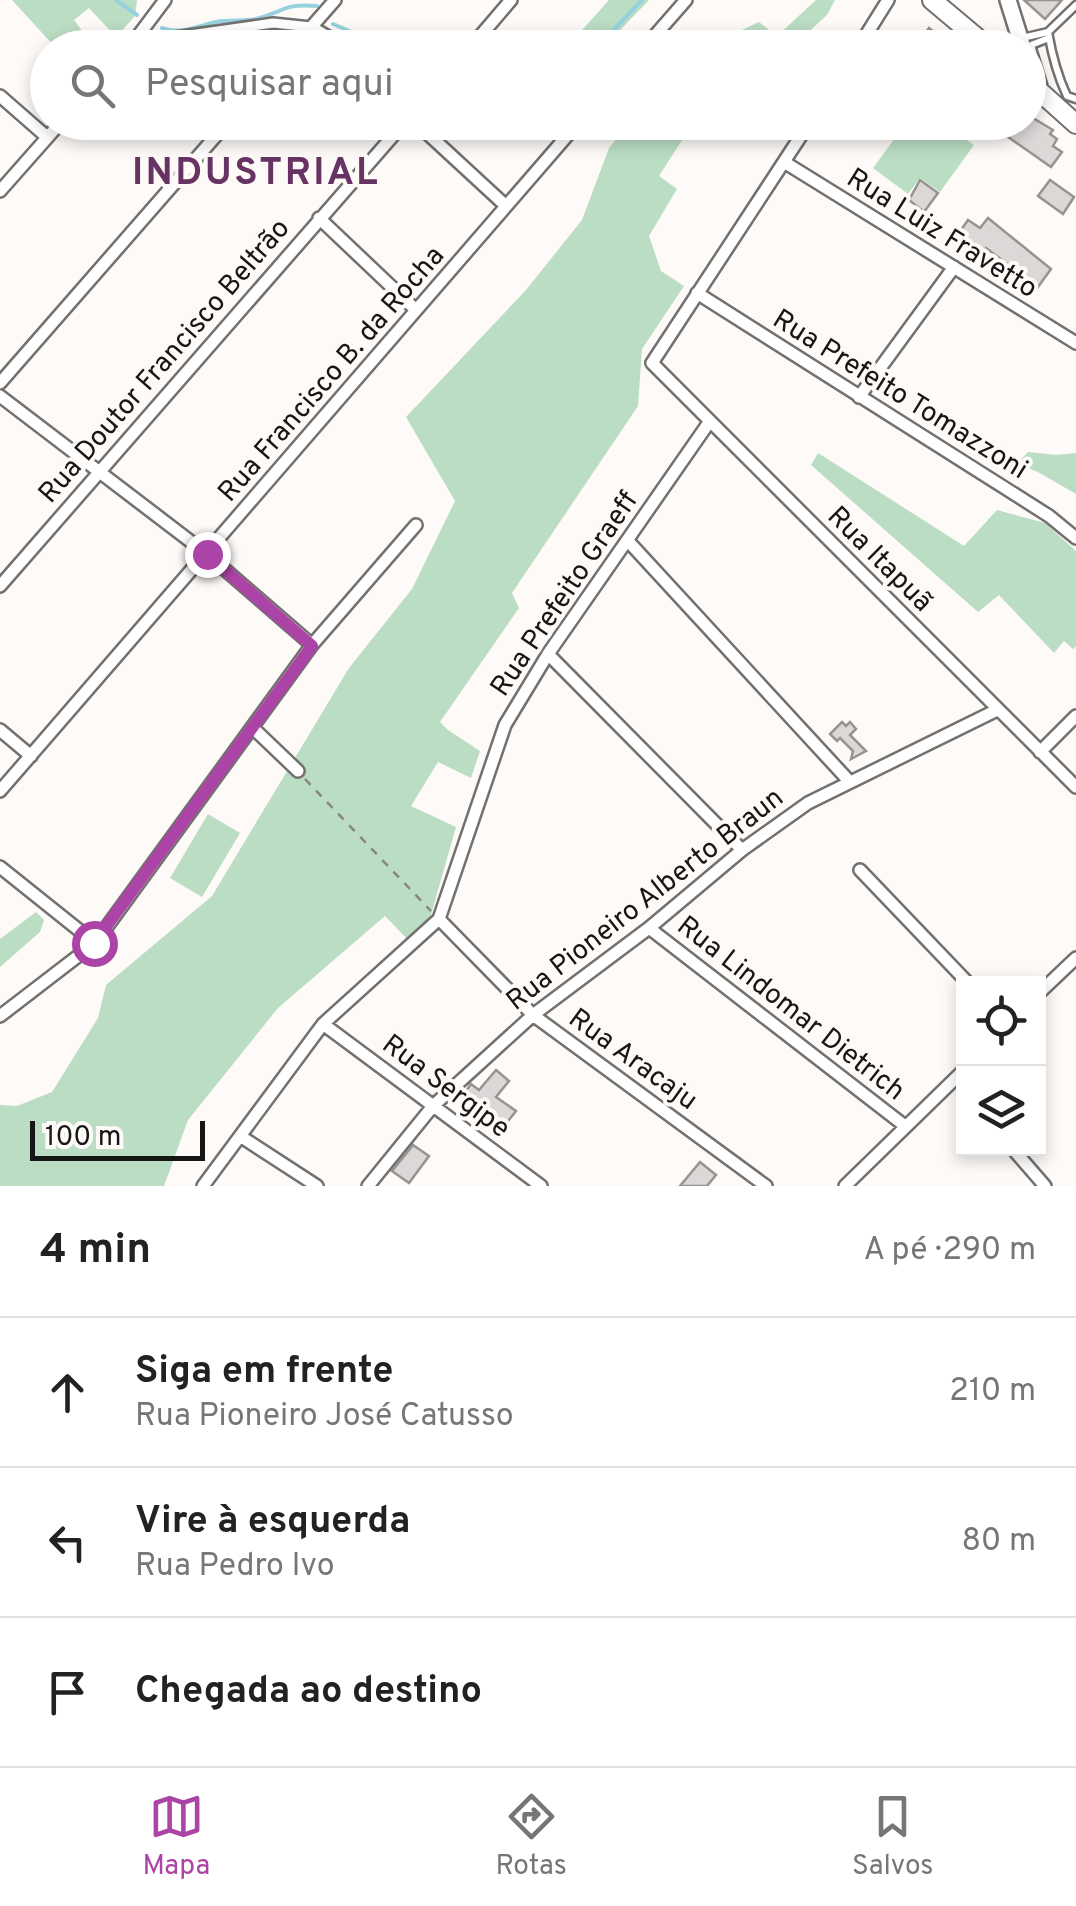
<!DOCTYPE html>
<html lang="pt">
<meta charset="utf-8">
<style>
body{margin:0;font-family:Overpass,sans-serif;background:#f6f6f6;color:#222}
.controls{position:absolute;right:30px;bottom:30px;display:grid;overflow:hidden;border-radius:0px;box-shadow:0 5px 15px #0003}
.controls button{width:90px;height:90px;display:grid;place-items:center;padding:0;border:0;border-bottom:2px solid #e0e0e0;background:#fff;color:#222;font:50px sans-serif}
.scale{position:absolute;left:30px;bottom:25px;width:175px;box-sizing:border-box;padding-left:10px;border:5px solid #171616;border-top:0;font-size:28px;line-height:35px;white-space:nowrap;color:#171616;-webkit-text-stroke:8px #fdfaf8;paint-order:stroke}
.stop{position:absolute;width:30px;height:30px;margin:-22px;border:8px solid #ac43a6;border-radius:50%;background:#fff}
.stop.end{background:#ac43a6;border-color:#fff;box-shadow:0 2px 10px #0008}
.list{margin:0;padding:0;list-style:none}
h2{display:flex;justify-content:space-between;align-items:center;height:130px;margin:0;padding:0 40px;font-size:42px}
h2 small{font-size:32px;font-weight:400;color:#767676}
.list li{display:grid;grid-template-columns:65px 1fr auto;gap:30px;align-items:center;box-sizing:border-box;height:150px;padding:0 40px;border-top:2px solid #e0e0e0}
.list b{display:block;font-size:38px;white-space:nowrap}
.list p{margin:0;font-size:32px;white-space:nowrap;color:#767676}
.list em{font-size:32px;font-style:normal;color:#767676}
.icon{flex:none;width:55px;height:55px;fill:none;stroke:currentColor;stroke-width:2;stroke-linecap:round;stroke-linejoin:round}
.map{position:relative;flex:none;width:1076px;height:1186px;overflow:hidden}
.search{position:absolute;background:#fff;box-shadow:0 5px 15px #0003;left:30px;right:30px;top:30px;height:110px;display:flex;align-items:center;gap:25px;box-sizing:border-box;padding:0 35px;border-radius:55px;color:#767676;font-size:38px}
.sheet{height:580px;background:#fff}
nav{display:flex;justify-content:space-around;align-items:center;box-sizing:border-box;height:140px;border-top:2px solid #e0e0e0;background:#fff;font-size:28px;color:#767676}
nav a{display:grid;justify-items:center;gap:5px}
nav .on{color:#ac43a6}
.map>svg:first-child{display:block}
.green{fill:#bbddc3}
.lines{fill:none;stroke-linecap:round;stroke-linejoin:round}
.stream{stroke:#96d1df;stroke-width:4}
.building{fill:#dcd8d7;stroke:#969391;stroke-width:2.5}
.service-casing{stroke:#73716f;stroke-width:11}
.pedestrian-casing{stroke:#73716f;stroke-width:14}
.minor-casing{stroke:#73716f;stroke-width:16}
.tertiary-casing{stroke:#73716f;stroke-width:20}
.secondary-casing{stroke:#73716f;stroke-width:22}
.path{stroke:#888685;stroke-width:2.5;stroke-dasharray:8 8;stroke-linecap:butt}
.service{stroke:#fff;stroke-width:6}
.pedestrian{stroke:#fff;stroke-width:9}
.minor{stroke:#fff;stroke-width:11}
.tertiary{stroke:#fff;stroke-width:15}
.secondary{stroke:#fff;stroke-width:18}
.route{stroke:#ac43a6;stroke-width:12}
.labels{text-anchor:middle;stroke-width:8;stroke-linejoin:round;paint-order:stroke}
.street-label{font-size:28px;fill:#171616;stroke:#fdfaf8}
.district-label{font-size:38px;font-weight:bold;letter-spacing:2.5px;fill:#673363;stroke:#fdfaf8}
</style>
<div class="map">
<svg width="1076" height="1186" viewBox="0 0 1076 1186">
<rect width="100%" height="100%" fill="#fdfaf8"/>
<path class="green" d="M12 0H137L135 16 116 37 89 8 74 20 95 48 55 47Z
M609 0H649L604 47H567Z
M816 0H835L827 15 792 47H706L759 22 777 36Z
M629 123H693L659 176 677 189 649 236 661 271 684 286 642 349 638 406 512 593 519 608 440 722 448 730 480 751 471 778 438 762 411 806 456 827 429 922 409 941 385 916 278 1008 188 1120 164 1186H0V1105L17 1106 52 1092 98 1018 106 985 212 896 349 668 412 589 455 501 406 417 526 290 582 220 609 148Z
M906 123H953L950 128 974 145 940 192 920 178 908 194 873 168Z
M1028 452 1056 455 1076 453V494L1038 472 1017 464Z
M818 453 964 546 997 510 1045 523 1076 551V646L1073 649 1064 641 1054 653 999 595 978 612 811 465Z
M208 814 240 833 202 897 170 878Z
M36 912 44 920 40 932 0 967V939Z"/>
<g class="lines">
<path class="stream" d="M116 0 137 15
M333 24 388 48
M162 28C180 35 199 26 216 22 229 19 243 22 256 19 285 12 282 3 317 6
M413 48 419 43 428 48
M585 48 605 39 642 0"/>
</g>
<path class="building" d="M1024 0H1062L1045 19Z
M929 28 955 48H915Z
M1028 115 1053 130 1050 134 1057 139 1053 146 1062 152 1051 167 998 130 1003 122H1028Z
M920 180 938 193 924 212 909 200Z
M1050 180 1074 197 1063 214 1038 196Z
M988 218 1051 269 1038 287 986 248 984 251 959 233 968 220 980 228Z
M842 722 846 726 850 722 856 729 850 735 866 751 851 759 853 751 840 738 837 741 830 734Z
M496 1070 509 1081 496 1097 516 1111 502 1129 461 1098 471 1084 479 1090Z
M413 1145 429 1156 409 1183 392 1171Z
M700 1162 716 1175 707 1186H680Z"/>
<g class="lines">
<defs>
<path id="service" d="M1048 32C1052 55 1057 75 1067 96L1076 99
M1022 38 1048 32 1076 5
M1043 84 1031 45 1049 38"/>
<path id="pedestrian" d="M133 43 273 23 311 27"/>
<path id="minor" d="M311 27 347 48
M129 48 165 0
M293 48 335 0
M470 48 511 0
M644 48 686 0
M858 48 888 0
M0 96 47 137
M415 122 506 206
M810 122 652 363 1076 787
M784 162 1076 343
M0 191 61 122
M319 218 416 310
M697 293 1049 516 1076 538
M0 383 228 122
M0 396 207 554 312 645
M859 397 954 267
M628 541 849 781
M0 586 405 122
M548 654 742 850
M253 728 298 771
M0 730 31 756
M1040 752 1076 716
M0 791 579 122
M0 867 95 943
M860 870 969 984
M439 919 533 1015 766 1186
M649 928 905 1126
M1038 994 1076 958
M0 1016 95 943 312 645 416 525
M323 1024 541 1186
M240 1136 317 1186
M1012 1148 1045 1186
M203 1186 323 1024 439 919 505 725 548 654 710 421
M368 1186 433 1106 533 1015 649 928 742 850 808 803 997 710
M845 1186 964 1070"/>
<path id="tertiary" d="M1008 0 1023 48"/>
<path id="secondary" d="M932 0 989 48
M1028 81 1076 124"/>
</defs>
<use href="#service" class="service-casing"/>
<use href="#pedestrian" class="pedestrian-casing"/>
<use href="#minor" class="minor-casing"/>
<use href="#tertiary" class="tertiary-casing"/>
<use href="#secondary" class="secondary-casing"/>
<path class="path" d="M305 779 431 911"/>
<use href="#service" class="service"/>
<use href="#pedestrian" class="pedestrian"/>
<use href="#minor" class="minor"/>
<use href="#tertiary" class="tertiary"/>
<use href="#secondary" class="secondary"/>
</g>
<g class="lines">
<path class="route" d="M94 943 312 646 207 554"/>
</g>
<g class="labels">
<g class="street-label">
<text transform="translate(943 232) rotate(32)" y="10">Rua Luiz Fravetto</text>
<text transform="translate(163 360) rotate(-49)" y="10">Rua Doutor Francisco Beltrão</text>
<text transform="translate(330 373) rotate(-49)" y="10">Rua Francisco B. da Rocha</text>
<text transform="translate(901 393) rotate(32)" y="10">Rua Prefeito Tomazzoni</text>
<text transform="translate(881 558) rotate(45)" y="10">Rua Itapuã</text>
<text transform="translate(563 593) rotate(-56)" y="10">Rua Prefeito Graeff</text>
<text transform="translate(644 898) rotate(-38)" y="10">Rua Pioneiro Alberto Braun</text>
<text transform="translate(792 1007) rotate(38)" y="10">Rua Lindomar Dietrich</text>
<text transform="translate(634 1058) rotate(36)" y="10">Rua Aracaju</text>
<text transform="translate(447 1085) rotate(37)" y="10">Rua Sergipe</text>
</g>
<g class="district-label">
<text x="256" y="184">INDUSTRIAL</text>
</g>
</g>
</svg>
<div class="controls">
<button><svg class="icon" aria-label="locate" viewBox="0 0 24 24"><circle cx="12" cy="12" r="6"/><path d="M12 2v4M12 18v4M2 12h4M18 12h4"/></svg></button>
<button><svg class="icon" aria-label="layers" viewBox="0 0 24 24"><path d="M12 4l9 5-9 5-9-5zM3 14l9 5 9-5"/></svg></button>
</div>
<div class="scale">100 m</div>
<div class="stop" style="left:94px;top:943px"></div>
<div class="stop end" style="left:207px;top:554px"></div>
<div class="search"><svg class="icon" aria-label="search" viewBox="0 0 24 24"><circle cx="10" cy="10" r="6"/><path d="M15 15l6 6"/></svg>Pesquisar aqui</div>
</div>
<section class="sheet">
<h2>4 min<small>A pé · 290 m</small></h2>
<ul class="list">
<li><svg class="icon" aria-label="ahead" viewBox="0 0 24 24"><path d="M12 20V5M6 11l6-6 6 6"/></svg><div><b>Siga em frente</b><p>Rua Pioneiro José Catusso</p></div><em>210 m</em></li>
<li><svg class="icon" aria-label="left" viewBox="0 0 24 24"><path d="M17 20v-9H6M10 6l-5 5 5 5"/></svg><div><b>Vire à esquerda</b><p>Rua Pedro Ivo</p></div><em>80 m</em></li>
<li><svg class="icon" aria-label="arrive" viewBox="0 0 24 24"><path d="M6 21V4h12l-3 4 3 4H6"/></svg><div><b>Chegada ao destino</b></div></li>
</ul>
</section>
<nav>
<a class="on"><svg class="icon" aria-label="map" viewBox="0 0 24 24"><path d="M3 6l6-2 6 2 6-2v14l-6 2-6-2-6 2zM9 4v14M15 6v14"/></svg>Mapa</a>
<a><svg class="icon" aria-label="directions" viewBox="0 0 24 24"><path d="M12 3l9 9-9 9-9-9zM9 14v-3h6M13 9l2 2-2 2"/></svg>Rotas</a>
<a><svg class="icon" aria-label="saved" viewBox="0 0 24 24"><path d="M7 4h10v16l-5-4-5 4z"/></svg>Salvos</a>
</nav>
